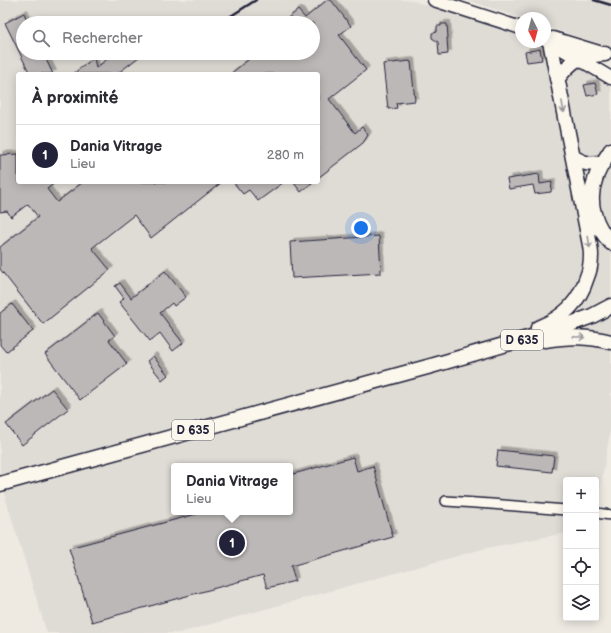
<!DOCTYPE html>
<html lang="fr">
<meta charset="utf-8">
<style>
body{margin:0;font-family:"Balsamiq Sans",sans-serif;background:#f2f2f3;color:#2b2b33}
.controls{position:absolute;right:12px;bottom:12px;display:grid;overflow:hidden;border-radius:4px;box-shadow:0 2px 10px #0003}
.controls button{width:36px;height:36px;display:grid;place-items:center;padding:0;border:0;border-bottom:1px solid #e1e1e2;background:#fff;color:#2b2b33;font:20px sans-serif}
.compass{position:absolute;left:515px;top:12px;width:36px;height:36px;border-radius:50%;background:#fff;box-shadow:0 2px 10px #0003;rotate:174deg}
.you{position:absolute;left:361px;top:228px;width:14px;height:14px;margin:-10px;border:3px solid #fff;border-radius:50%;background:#1a73e8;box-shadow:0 0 0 6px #1a73e833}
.badge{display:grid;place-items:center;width:26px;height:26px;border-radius:50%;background:#22223b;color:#fff;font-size:13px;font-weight:700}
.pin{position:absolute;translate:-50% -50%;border:2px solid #fff;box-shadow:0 1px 4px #0006}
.popup{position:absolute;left:171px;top:463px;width:122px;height:52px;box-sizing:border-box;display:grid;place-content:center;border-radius:4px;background:#fff;filter:drop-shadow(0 1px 3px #0005);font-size:13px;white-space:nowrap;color:#7c7c81}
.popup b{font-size:15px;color:#2b2b33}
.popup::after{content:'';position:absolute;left:50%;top:100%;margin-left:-8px;border:8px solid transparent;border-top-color:#fff}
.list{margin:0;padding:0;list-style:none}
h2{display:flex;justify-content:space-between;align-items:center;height:52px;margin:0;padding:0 16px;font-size:17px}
h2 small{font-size:13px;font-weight:400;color:#7c7c81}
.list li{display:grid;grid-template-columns:26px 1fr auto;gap:12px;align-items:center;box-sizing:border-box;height:60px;padding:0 16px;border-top:1px solid #e1e1e2}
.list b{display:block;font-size:15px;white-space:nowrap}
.list p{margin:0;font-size:13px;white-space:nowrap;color:#7c7c81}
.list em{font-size:13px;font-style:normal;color:#7c7c81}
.icon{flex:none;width:22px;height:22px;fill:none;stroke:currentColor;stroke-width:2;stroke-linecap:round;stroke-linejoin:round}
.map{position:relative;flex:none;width:611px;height:633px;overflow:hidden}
.search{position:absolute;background:#fff;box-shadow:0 2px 10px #0003;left:16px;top:16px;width:304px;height:44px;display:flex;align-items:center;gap:10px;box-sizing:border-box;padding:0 14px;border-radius:22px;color:#7c7c81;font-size:15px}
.panel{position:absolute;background:#fff;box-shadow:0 2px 10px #0003;left:16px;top:72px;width:304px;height:112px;border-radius:4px}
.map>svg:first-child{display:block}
.built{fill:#dfdbd5;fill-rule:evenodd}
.building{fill:#bcb8b8;stroke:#22223b;filter:url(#shadow)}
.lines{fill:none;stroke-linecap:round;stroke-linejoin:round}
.street-casing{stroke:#22223b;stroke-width:12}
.secondary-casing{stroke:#22223b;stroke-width:15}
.primary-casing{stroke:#22223b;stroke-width:17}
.street{stroke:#fbf7ec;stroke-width:9}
.secondary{stroke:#fbf7ec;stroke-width:12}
.primary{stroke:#fbf7ec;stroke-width:14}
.rail{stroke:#22223b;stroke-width:2.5}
.oneway{stroke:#99979c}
.labels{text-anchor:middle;stroke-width:3.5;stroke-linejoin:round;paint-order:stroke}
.shield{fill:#fbf7ec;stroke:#636270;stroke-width:1}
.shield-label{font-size:12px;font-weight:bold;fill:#22223b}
</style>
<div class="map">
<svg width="611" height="633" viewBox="0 0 611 633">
<defs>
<filter id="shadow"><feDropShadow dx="3.5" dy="-3.5" stdDeviation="0" flood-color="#0004"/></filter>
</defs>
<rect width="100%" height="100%" fill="#eeeae2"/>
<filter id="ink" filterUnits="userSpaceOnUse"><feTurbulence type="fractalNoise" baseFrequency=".025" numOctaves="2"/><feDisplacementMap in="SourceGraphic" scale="8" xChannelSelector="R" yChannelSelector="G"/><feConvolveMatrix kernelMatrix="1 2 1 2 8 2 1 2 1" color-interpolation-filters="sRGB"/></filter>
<g filter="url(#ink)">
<path class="built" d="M0 0H406L413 1 521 36V42H537L611 76V426L596 513V480H566V533L486 548 179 633H47L7 503 0 473ZM23 23H313V53H23ZM18 74H318V182H18ZM174 466H290V512H174Z
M467 0H611V48L545 26V18H521Z"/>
<path class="building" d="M327 0H331L351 26 339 35 366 70 329 99 355 133 362 127 368 135 363 143 318 178V74H230L253 56 251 53H313V23H282L298 10 305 18Z
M24 13 28 23H23V53H43L53 74H30L5 23Z
M441 24H447L448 38H447L448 54 439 55 438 42 432 38V33L437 32V26H441Z
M540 49 542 60 527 62 525 52Z
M115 53H144L117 74H73L94 58 96 68Z
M410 61V62H411L415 101 396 103 397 108 388 109 383 64Z
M595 83 598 94 587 96 584 85Z
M18 154V182H56L47 189 57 202 83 182H222L151 238 134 215 92 248 110 270 43 324 0 269V247L38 217 28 204 11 217 7 211 0 212V155Z
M539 174 540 184 552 182 551 192 535 194 533 185 509 189 507 179Z
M233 182H284L258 201 249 190 243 194Z
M293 182H313L301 192Z
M379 236 381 273 292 278 290 242Z
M165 271 186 297 174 306 172 303 160 313 183 343 173 351 160 333 150 341 119 302 124 298 115 286 120 283 131 298Z
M12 304 33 331 6 352 0 345V313Z
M98 313 115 336 109 340 127 364 80 400 45 354Z
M153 356 168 375 162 380 147 361Z
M52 389 68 409 22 445 6 424Z
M498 450 554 456 552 472 496 466Z
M353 457 357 471 373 466 393 537 291 566 295 581 267 588 263 575 92 622 69 548 204 512H290V489L292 488 290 480V475Z"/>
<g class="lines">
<defs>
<path id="street" d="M446 501 491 504 566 510
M596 513 611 515"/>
<path id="secondary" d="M434 0 521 28
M553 38 602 53
M545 39 611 78"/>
<path id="primary" d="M557 79C574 58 578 56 605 54
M611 150C605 159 598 169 595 180 587 203 595 226 611 243
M573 157C584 164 590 165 604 162
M538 328C564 317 579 303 587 277 590 270 591 263 591 255 591 250 590 245 589 240L550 41
M545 340C569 336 588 336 611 342
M0 484 431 366 552 331 592 316 611 306"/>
</defs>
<use href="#street" class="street-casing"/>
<use href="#secondary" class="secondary-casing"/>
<use href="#primary" class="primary-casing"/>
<use href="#street" class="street"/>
<use href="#secondary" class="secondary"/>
<use href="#primary" class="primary"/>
<path class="rail" d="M594 0 611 5
M220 23 256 0"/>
</g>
<defs><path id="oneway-shaft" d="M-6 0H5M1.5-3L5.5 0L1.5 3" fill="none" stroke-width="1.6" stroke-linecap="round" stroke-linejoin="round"/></defs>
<g class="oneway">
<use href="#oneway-shaft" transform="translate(563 107) rotate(79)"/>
<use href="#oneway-shaft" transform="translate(589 242) rotate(82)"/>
<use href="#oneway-shaft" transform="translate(579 337) rotate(3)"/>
</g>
</g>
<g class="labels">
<g class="shield">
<rect x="501" y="330" width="42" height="20" rx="3"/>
<rect x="172" y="420" width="42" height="20" rx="3"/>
</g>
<g class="shield-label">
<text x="522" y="344">D 635</text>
<text x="193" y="434">D 635</text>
</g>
</g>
</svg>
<div class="controls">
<button>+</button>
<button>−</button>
<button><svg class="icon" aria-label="locate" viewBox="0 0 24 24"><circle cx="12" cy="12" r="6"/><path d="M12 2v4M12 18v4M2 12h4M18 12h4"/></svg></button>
<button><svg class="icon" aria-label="layers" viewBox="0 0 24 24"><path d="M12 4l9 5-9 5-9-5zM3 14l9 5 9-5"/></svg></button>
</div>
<svg class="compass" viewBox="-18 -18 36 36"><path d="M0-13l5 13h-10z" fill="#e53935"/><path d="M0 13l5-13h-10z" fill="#7c7c81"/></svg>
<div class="you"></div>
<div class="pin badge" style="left:232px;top:543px">1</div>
<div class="popup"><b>Dania Vitrage</b>Lieu</div>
<div class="search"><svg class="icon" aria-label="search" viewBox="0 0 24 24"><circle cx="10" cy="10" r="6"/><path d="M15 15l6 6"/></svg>Rechercher</div>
<section class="panel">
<h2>À proximité<small></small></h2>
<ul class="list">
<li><span class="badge">1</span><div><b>Dania Vitrage</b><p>Lieu</p></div><em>280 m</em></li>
</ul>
</section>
</div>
